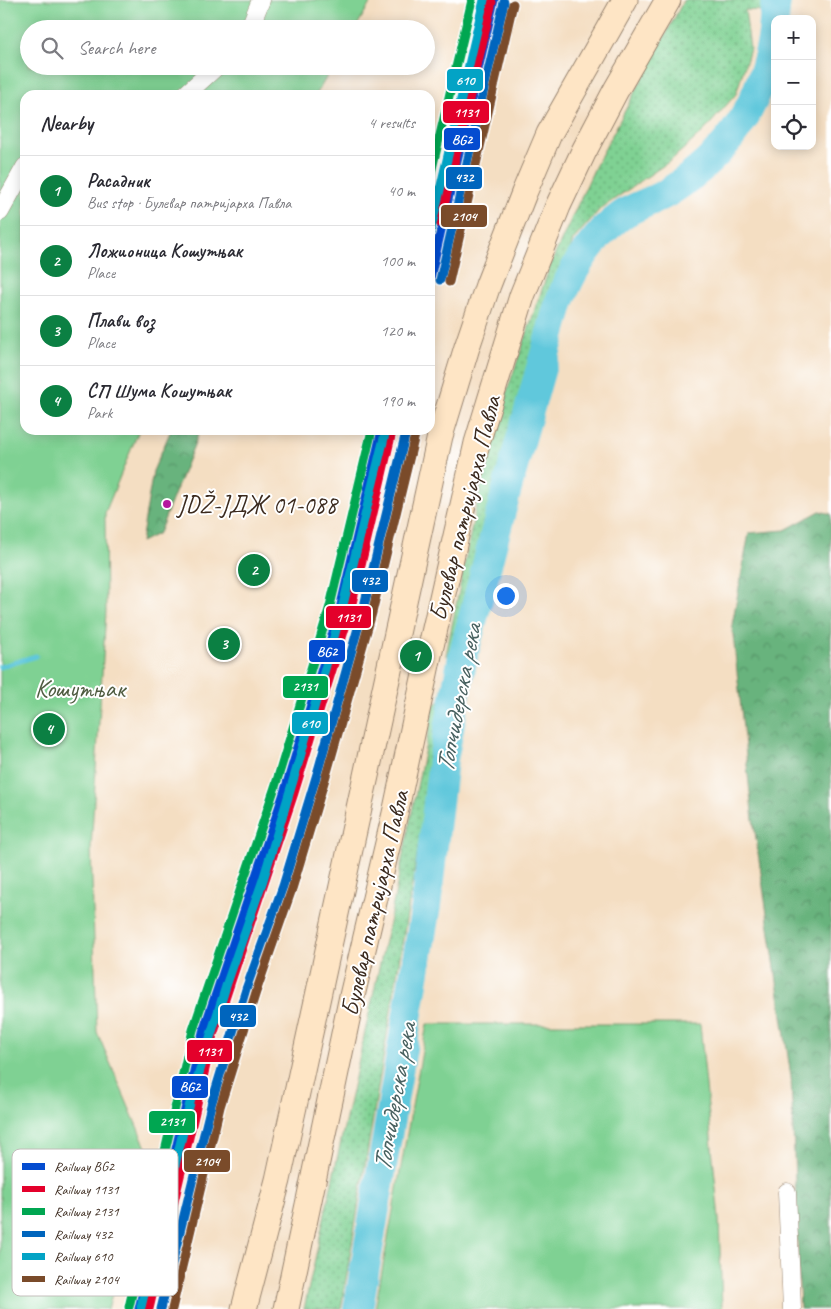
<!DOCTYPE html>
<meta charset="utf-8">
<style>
body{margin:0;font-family:Caveat,sans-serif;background:#f2f2f3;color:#2b2b33}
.controls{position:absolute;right:15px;top:15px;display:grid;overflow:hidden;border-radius:10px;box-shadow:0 2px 12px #0003}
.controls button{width:45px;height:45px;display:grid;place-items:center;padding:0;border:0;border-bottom:1px solid #e1e1e2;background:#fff;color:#2b2b33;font:25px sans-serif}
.you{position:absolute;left:505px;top:595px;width:18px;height:18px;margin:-12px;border:4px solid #fff;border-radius:50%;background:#1a73e8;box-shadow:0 0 0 8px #1a73e833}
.badge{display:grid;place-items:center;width:32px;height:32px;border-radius:50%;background:#0b8043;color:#fff;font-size:16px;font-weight:700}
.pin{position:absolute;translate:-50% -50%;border:2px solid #fff;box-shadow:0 1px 5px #0006}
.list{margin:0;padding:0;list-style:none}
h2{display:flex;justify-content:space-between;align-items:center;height:65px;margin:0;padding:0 20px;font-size:21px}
h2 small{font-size:16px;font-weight:400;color:#7c7c81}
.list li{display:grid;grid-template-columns:32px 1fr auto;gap:15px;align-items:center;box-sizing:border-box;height:70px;padding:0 20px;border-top:1px solid #e1e1e2}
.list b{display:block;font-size:19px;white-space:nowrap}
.list p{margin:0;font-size:16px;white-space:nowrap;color:#7c7c81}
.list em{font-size:16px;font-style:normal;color:#7c7c81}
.icon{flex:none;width:28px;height:28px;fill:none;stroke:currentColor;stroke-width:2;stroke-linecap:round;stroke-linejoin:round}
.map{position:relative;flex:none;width:831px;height:1309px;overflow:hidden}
.search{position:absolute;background:#fff;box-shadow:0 2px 12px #0003;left:20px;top:20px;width:415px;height:55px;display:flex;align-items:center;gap:12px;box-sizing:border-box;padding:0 18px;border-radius:28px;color:#7c7c81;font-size:19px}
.panel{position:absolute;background:#fff;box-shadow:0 2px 12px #0003;left:20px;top:90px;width:415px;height:345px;border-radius:15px}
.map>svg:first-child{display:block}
.grass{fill:url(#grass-dots);stroke:#5d7e58}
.forest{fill:url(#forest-crowns);stroke:#516e4e}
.park{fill:#7fd193;stroke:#5d7e58}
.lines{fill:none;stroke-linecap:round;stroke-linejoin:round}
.stream{stroke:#60c8dc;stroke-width:5}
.river{stroke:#60c8dc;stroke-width:30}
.street-casing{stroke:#988470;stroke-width:19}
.secondary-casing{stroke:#988470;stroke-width:27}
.street{stroke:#fff;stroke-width:18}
.secondary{stroke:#fee5c5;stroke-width:25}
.rail-1-casing{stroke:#fff;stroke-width:12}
.rail-2-casing{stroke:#fff;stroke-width:12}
.rail-3-casing{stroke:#fff;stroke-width:12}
.rail-4-casing{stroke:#fff;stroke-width:12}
.rail-5-casing{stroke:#fff;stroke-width:12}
.rail-6-casing{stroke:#fff;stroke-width:12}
.rail-1{stroke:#044cd0;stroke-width:9}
.rail-2{stroke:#e4002b;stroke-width:9}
.rail-3{stroke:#00a651;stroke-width:9}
.rail-4{stroke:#0065bd;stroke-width:9}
.rail-5{stroke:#03a3c5;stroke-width:9}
.rail-6{stroke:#7a4b2a;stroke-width:9}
.poi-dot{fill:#b5179e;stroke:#fff;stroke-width:2}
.labels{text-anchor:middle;stroke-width:4;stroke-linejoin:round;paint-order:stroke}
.poi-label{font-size:25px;fill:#3b2a1e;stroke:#fff;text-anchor:start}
.street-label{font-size:25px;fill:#3b2a1e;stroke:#fff}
.park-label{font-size:25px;fill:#4f5c41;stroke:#fff}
.water-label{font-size:26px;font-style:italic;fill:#486160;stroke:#fff}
.key{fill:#fff;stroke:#c4bfbc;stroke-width:1}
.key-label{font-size:14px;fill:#3b2a1e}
.line-badge{stroke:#fff;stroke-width:2}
.badge-label{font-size:14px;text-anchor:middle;font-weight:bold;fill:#fff}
</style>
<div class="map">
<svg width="831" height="1309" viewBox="0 0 831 1309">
<defs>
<pattern id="grass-dots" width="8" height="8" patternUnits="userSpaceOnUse" patternTransform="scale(1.25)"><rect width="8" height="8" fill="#7fd193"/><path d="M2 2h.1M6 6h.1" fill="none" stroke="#69aa77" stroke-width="1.8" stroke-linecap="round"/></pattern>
<pattern id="forest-crowns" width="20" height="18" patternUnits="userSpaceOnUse" patternTransform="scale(1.25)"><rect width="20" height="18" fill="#67b37d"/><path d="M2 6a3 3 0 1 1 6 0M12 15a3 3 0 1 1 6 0" fill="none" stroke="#569266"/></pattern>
</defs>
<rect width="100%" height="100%" fill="#fff"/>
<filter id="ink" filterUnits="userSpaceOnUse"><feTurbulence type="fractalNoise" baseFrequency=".02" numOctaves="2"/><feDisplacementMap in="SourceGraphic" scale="10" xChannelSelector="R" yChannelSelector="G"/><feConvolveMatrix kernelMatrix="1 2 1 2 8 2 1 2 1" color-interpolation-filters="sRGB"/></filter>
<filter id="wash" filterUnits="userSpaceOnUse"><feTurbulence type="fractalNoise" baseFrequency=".0096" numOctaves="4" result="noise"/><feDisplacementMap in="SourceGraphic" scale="20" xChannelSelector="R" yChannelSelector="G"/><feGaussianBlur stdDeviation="1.12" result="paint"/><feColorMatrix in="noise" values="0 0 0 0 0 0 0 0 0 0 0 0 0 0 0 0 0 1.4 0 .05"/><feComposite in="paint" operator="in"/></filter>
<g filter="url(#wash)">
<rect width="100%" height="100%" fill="#f4dec2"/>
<path class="grass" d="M684 0H768L767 11 745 10 750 49 736 94 704 131 670 161 600 209 573 240 456 657 446 655 475 511 505 397 551 263 595 167Z
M443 700 341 1309H304L392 909 434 704Z"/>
<path class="forest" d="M171 430H200L159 533 141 542 153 471Z
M820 511 831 514V1309H800L791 1077 752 812 732 625 749 533 785 530Z"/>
<path class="park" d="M0 0H372L355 29H29V66H333L316 95H25V430H139L105 513 106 611 91 848 97 1032 150 1157 108 1309H0Z
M427 1024H700L719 1219 722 1309H375Z"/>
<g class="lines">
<path class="stream" d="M0 667 36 656"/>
<path class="river" d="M358 1309 426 906 443 760 463 656 508 485 560 301C573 267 592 237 622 215 636 205 655 201 670 191 726 155 757 112 771 45 774 31 774 15 776 0"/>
</g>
</g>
<g filter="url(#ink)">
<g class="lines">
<defs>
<path id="street" d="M246 29 252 22 261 0
M185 95 217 66
M0 212 25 167
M787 1192 792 1309"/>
<path id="secondary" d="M244 1309 278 1180 440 436 467 347 488 285 524 193 549 134 625 0
M286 1309 352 996 396 809 429 655 477 443 522 296 558 206 584 151 616 90 668 0"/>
</defs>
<use href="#street" class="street-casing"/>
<use href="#secondary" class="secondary-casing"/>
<use href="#street" class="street"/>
<use href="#secondary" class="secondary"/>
<defs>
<path id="rail-1" d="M430 278 494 0
M139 1309 203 1032 285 790 340 609 382 430"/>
<path id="rail-2" d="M440 223 492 2
M149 1309 213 1035 294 793 350 612 392 432"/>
<path id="rail-3" d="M430 177 472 0
M129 1307 193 1030 275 787 330 606 372 430"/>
<path id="rail-4" d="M440 280 504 2
M161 1309 211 1105 246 989 283 886 319 767 363 610 406 432"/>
<path id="rail-5" d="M430 233 484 0
M141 1307 191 1099 227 983 263 880 299 761 343 605 386 430"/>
<path id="rail-6" d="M449 282 513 4
M172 1309 220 1107 256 992 292 889 328 769 372 613 415 435"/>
</defs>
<use href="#rail-1" class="rail-1-casing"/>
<use href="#rail-2" class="rail-2-casing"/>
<use href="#rail-3" class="rail-3-casing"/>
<use href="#rail-4" class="rail-4-casing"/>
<use href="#rail-5" class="rail-5-casing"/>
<use href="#rail-6" class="rail-6-casing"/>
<use href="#rail-1" class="rail-1"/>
<use href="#rail-2" class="rail-2"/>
<use href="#rail-3" class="rail-3"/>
<use href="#rail-4" class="rail-4"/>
<use href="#rail-5" class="rail-5"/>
<use href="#rail-6" class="rail-6"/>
</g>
</g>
<circle class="poi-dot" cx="167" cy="504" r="5"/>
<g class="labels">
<g class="poi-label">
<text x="177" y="513">JDŽ-JДЖ 01-088</text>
</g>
<g class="street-label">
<text transform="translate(464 508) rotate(-76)" y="9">Булевар патријарха Павла</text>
<text transform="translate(374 903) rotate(-77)" y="9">Булевар патријарха Павла</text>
</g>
<g class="park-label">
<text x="80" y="697">Кошутњак</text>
</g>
<g class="water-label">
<text transform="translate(458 698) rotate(-79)" y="9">Топчидерска река</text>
<text transform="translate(394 1097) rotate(-80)" y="9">Топчидерска река</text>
</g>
</g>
<rect x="12" y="1149" width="166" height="147" rx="8" class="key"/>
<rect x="22" y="1163" width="23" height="7" fill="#044cd0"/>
<rect x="22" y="1186" width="23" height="6" fill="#e4002b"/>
<rect x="22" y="1208" width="23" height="7" fill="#00a651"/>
<rect x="22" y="1231" width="23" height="6" fill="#0065bd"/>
<rect x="22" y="1253" width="23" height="7" fill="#03a3c5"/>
<rect x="22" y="1276" width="23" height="6" fill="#7a4b2a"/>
<g class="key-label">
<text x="54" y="1171">Railway BG2</text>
<text x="54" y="1194">Railway 1131</text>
<text x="54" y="1216">Railway 2131</text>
<text x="54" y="1239">Railway 432</text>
<text x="54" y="1261">Railway 610</text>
<text x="54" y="1284">Railway 2104</text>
</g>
<g class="line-badge">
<rect x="446" y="68" width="38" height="24" rx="5" fill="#03a3c5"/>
<rect x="442" y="100" width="48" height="24" rx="5" fill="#e4002b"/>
<rect x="443" y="127" width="38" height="24" rx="5" fill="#044cd0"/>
<rect x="445" y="166" width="38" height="24" rx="5" fill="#0065bd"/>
<rect x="440" y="204" width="48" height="24" rx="5" fill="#7a4b2a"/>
<rect x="351" y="569" width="38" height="24" rx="5" fill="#0065bd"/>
<rect x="325" y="605" width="47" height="24" rx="5" fill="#e4002b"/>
<rect x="308" y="639" width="38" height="24" rx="5" fill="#044cd0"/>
<rect x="282" y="675" width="47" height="24" rx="5" fill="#00a651"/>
<rect x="291" y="711" width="38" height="24" rx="5" fill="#03a3c5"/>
<rect x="219" y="1004" width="38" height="24" rx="5" fill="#0065bd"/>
<rect x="186" y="1039" width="47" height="24" rx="5" fill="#e4002b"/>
<rect x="171" y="1075" width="38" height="24" rx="5" fill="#044cd0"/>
<rect x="148" y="1110" width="48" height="24" rx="5" fill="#00a651"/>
<rect x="183" y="1149" width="48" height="24" rx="5" fill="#7a4b2a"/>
</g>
<g class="badge-label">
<text x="465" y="85">610</text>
<text x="466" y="117">1131</text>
<text x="462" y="144">BG2</text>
<text x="464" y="182">432</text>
<text x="464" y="221">2104</text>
<text x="370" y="585">432</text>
<text x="348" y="622">1131</text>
<text x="327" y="656">BG2</text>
<text x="305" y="691">2131</text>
<text x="310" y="728">610</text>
<text x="238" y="1021">432</text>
<text x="209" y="1056">1131</text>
<text x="190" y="1091">BG2</text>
<text x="172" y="1126">2131</text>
<text x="207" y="1166">2104</text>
</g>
</svg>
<div class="controls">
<button>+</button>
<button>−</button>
<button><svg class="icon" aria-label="locate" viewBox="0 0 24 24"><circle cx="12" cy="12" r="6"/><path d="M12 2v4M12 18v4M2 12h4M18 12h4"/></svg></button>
</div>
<div class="you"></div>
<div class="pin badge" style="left:416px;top:656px">1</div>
<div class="pin badge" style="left:254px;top:570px">2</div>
<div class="pin badge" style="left:224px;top:644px">3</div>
<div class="pin badge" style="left:49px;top:729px">4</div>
<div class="search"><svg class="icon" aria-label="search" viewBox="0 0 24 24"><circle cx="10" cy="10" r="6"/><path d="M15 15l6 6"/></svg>Search here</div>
<section class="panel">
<h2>Nearby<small>4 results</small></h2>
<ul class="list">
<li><span class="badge">1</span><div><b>Расадник</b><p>Bus stop · Булевар патријарха Павла</p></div><em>40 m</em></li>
<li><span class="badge">2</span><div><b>Ложионица Кошутњак</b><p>Place</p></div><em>100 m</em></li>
<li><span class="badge">3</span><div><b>Плави воз</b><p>Place</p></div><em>120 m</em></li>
<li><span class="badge">4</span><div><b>СП Шума Кошутњак</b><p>Park</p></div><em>190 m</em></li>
</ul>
</section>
</div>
